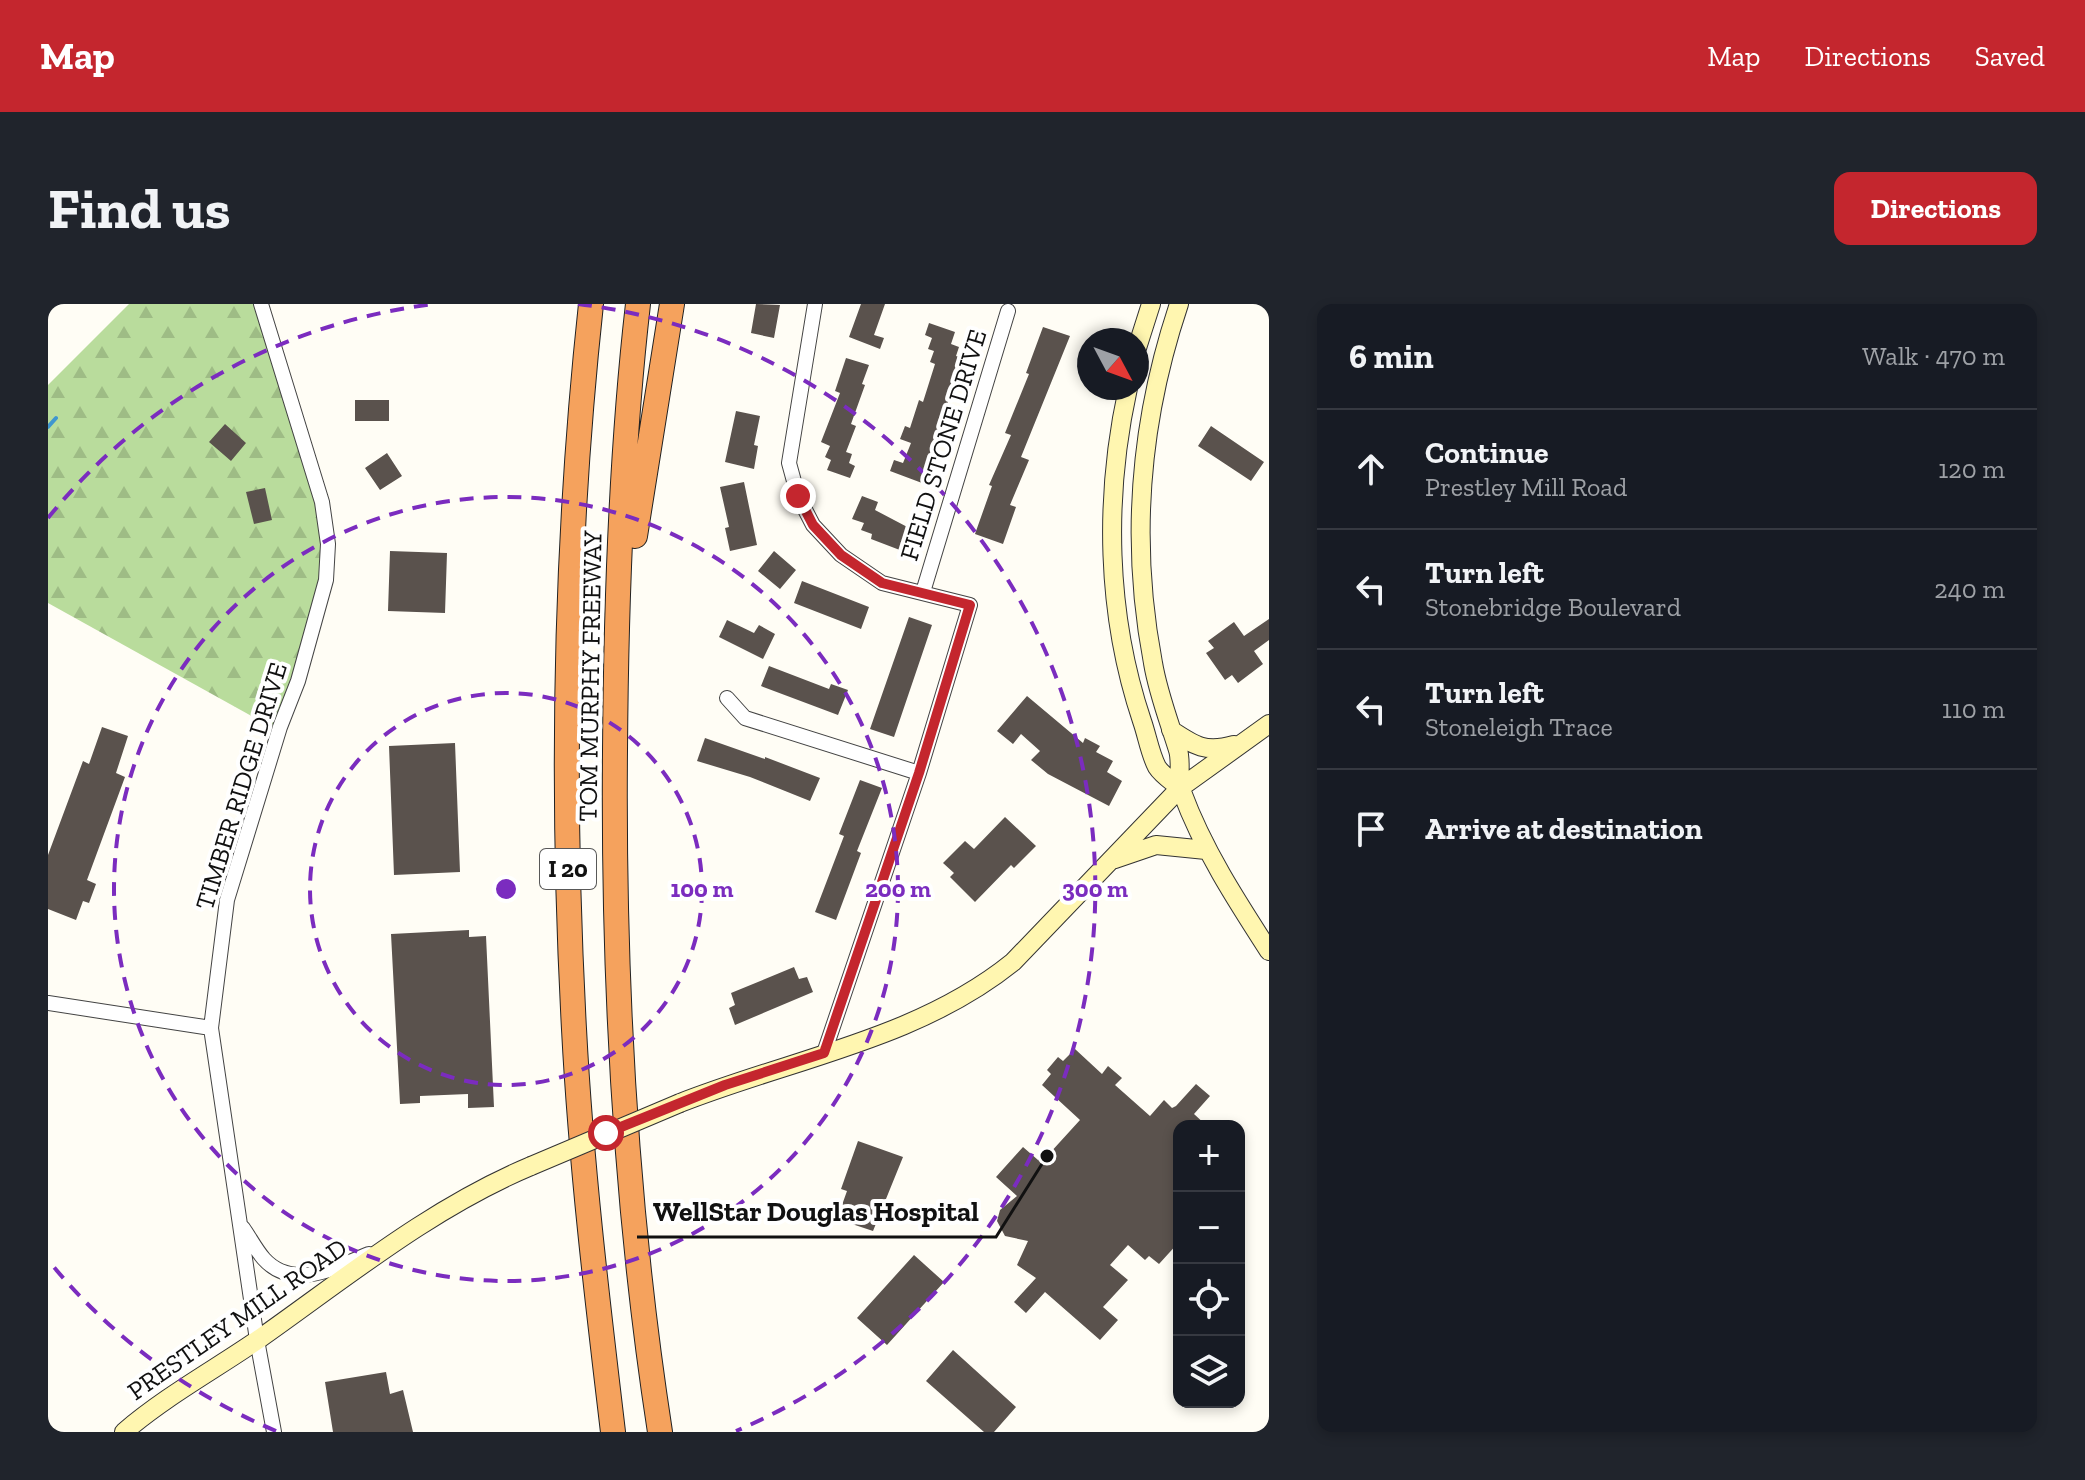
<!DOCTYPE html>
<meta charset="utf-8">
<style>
body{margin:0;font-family:"Zilla Slab",serif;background:#20242c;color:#f1f3f6}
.controls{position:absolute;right:24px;bottom:24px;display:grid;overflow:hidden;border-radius:16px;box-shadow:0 4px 12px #0003}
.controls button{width:72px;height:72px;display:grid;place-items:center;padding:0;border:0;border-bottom:2px solid #363941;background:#171b24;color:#f1f3f6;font:40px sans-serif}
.compass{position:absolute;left:1029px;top:24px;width:72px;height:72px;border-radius:50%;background:#171b24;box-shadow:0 4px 12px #0003;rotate:131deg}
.stop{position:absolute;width:24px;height:24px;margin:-18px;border:6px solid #c4262e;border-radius:50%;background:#fff}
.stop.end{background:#c4262e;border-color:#fff;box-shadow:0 2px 8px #0008}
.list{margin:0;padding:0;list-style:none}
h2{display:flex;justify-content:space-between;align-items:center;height:104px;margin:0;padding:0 32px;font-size:34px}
h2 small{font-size:26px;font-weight:400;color:#9ea1a6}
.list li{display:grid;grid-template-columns:52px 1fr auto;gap:24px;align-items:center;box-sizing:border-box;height:120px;padding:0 32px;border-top:2px solid #363941}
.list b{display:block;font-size:30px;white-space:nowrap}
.list p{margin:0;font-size:26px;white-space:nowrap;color:#9ea1a6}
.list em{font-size:26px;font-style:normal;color:#9ea1a6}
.icon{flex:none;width:44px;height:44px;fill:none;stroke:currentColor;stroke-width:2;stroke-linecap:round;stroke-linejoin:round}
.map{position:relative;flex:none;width:1221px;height:1128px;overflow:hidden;border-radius:16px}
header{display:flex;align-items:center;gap:48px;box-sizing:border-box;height:112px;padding:0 40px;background:#c4262e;color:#fff}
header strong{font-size:38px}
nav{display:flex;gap:44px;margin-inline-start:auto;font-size:28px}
.intro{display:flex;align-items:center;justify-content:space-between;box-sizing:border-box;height:192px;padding:0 48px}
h1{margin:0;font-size:56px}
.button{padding:20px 36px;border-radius:16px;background:#c4262e;color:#fff;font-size:28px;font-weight:700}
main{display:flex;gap:48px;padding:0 48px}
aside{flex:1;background:#171b24;border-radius:16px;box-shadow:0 4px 12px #0003}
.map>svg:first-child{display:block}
.forest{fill:url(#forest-firs)}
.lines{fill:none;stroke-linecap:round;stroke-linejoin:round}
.stream{stroke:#3f96cf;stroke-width:4}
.building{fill:#5a524d}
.street-casing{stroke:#444;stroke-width:16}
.secondary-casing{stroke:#333;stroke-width:20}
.highway-casing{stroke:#222;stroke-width:26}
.street{stroke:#fff;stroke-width:14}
.secondary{stroke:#fff6b0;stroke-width:18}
.highway{stroke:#f5a25d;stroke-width:24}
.secondary-bridge-casing{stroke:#333;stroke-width:20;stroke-linecap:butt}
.secondary-bridge{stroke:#fff6b0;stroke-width:18}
.route{stroke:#c4262e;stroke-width:10}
.ring{fill:none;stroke:#7b2cbf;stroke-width:4;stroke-dasharray:14 10}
.labels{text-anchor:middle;stroke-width:8;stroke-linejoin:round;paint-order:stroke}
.shield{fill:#fff;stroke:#585858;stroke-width:2}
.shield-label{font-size:24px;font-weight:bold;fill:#111}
.street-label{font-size:26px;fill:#111;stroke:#fff}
.centre{fill:#7b2cbf;stroke:#fff;stroke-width:4}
.ring-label{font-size:24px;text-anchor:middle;font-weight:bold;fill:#7b2cbf;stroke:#fff;stroke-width:8;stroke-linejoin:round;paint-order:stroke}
.leader{fill:none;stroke:#111;stroke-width:3}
.callout-dot{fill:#111;stroke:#fff;stroke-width:3}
.callout-label{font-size:28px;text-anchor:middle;font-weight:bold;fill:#111;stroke:#fff;stroke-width:8;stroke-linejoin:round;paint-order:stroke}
</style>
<header>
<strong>Map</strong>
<nav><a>Map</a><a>Directions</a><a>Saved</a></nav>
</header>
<div class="intro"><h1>Find us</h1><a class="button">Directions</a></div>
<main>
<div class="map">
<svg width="1221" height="1128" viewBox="0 0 1221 1128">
<defs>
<pattern id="forest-firs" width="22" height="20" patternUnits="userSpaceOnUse" patternTransform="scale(2)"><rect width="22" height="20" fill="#b9dc9c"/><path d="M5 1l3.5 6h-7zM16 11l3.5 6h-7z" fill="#9ebc85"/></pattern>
</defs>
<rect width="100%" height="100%" fill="#fffdf5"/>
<path class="forest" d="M81 0H213L274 198 278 276 225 424 0 299V81Z"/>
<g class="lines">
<path class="stream" d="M0 123 8 114"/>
</g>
<path class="building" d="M708 0 732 1 726 34 703 29Z
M813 0H837L826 31 836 34 832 45 801 33Z
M881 19 907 28 903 40 911 43 908 52 914 54 874 179 842 167 846 156 855 159 863 139 852 135 857 122 862 124 871 96 875 98 887 60 882 58 886 47 880 45 884 34 877 31Z
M995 23 1022 32 973 153 981 156 962 201 968 203 955 240 927 230 944 182 941 181 963 131 957 129 981 70 978 69Z
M798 54 821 61 814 80 817 81 803 120 808 122 798 148 804 150 801 159 807 162 802 174 779 166 783 156 777 153 782 142 773 138 792 89 787 87Z
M307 96H341V117H307Z
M688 107 712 112 706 141 710 142 706 165 677 158Z
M177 120 198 139 183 157 161 138Z
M1163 122 1216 158 1203 177 1150 142Z
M339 149 354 172 332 186 317 164Z
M696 178 709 241 682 247 677 224 681 223 672 183Z
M217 184 224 216 206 220 198 188Z
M814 192 830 198 827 206 865 226 857 248 823 235 824 230 813 226 816 219 804 215Z
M342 247 399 249 397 309 340 307Z
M726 247 748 266 732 285 710 267Z
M754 277 821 303 813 325 746 299Z
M861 313 884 321 846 433 822 425Z
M1221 315V336L1206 347 1215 360 1190 379 1184 371 1177 376 1158 349 1166 344 1160 337 1186 318 1196 332Z
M679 316 706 329 711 321 727 330 715 355 671 333Z
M721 362 781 385 783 380 800 386 790 411 713 382Z
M979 392 1035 439 1037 434 1052 442 1048 448 1065 457 1059 468 1074 477 1061 502 1000 470 983 456 992 447 973 430 965 440 949 427Z
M54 423 80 432 68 469 77 473 39 576 48 580 41 599 35 597 28 616 0 605V551L35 457 41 460Z
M657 434 717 455V453L772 474 762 497 702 473 649 457Z
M407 439 412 568 346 571 341 442Z
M812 476 834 484 809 547 813 549 788 616 767 608 796 532 791 530Z
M957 513 988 542 966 564 963 561 927 598 902 573 906 569 895 559 917 537 926 545Z
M421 626V633L438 632 446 803 420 804V790L372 792V799L352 800 343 630Z
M746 663 751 675 759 673 765 688 687 721 681 704 687 701 683 689Z
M1027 745 1054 770 1060 762 1074 774 1067 781 1102 812 1116 796 1124 804 1128 802 1148 780 1162 792 1146 810 1159 822H1131V938L1111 960 1101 952 1097 956 1080 941 1062 961 1080 976 1055 1003 1070 1016 1052 1036 997 988 978 1009 966 998 988 974 969 961 980 937 957 932 949 917 952 906 969 892 948 873 975 843 990 856 998 847 1001 850 1032 816 994 781 1003 770 999 766 1010 753 1015 757Z
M810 837 855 853 825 927 789 915 799 887 793 885Z
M866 951 896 978 839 1041 809 1014Z
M905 1046 968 1103 946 1128H936L878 1077Z
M338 1068 342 1090 355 1086 365 1128H285L277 1078Z"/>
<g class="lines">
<defs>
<path id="street" d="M213 0 274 198 280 240 278 276 250 377 232 423 179 596 163 724 209 1036 226 1128
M767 0 741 159 750 192 765 221 793 251 834 279 922 301 871 469 776 749
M875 288 960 7
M679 394 697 414 871 469
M0 699 163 724
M195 924C202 934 208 946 216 955 245 987 289 963 321 950"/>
<path id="secondary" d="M1131 0C1092 116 1082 238 1105 359 1110 389 1121 417 1130 446 1134 459 1129 475 1134 488 1155 545 1188 596 1221 647
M1089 44 1103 0
M1080 84C1056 193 1058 310 1094 417 1099 431 1102 450 1109 463 1114 471 1125 478 1132 484
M1123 426C1147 442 1157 449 1186 441
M1067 555 1108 541 1158 546
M632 799C743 755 870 735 965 658L1132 484 1221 420
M76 1128C118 1092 166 1066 211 1035 299 973 383 904 483 862"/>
<path id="highway" d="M543 0C517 240 513 484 526 725 533 860 549 994 565 1128
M590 0C573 148 568 298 567 447 565 675 577 902 612 1128
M587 232 624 0"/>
</defs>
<use href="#street" class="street-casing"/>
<use href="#secondary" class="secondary-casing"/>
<use href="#highway" class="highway-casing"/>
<use href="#street" class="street"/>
<use href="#secondary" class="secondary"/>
<use href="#highway" class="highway"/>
<defs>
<path id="secondary-bridge" d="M483 862 632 799"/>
</defs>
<use href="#secondary-bridge" class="secondary-bridge-casing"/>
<use href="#secondary-bridge" class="secondary-bridge"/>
</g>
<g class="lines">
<path class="route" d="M558 829 677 781 776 749 871 469 922 301 834 279 793 251 765 221 750 192"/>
</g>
<g class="ring">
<circle cx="458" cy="585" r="196"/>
<circle cx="458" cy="585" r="392"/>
<path d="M228 1127A589 589 0 0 1 0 956M0 214A589 589 0 0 1 386 0M530 0A589 589 0 0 1 688 1127"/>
</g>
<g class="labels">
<rect class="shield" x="492" y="545" width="56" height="40" rx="6"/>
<g class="shield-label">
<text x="520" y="573">I 20</text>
</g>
<g class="street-label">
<text transform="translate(895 141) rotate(-73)" y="9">FIELD STONE DRIVE</text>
<text transform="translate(542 372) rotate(-89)" y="9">TOM MURPHY FREEWAY</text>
<text transform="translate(193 482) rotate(-73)" y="9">TIMBER RIDGE DRIVE</text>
<text transform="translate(189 1015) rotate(-35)" y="9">PRESTLEY MILL ROAD</text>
</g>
</g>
<circle cx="458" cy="585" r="12" class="centre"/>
<g class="ring-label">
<text x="654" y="593">100 m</text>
<text x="850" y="593">200 m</text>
<text x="1047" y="593">300 m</text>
</g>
<path class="leader" d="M999 852L948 933H589"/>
<circle class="callout-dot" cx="999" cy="852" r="8"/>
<g class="callout-label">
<text x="768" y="917">WellStar Douglas Hospital</text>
</g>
</svg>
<div class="controls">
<button>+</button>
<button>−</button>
<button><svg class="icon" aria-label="locate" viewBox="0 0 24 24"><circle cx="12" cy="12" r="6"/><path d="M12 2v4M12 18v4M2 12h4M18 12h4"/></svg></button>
<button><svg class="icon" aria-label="layers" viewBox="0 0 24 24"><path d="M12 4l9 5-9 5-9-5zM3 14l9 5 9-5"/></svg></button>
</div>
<svg class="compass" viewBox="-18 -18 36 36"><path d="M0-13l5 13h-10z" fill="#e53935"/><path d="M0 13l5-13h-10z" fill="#9ea1a6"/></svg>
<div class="stop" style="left:558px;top:829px"></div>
<div class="stop end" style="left:750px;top:192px"></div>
</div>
<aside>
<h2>6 min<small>Walk · 470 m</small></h2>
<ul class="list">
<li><svg class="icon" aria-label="ahead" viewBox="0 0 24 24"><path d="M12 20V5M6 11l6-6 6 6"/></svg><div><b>Continue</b><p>Prestley Mill Road</p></div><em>120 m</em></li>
<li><svg class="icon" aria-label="left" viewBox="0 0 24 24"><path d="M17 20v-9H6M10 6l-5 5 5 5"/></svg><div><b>Turn left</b><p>Stonebridge Boulevard</p></div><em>240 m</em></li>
<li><svg class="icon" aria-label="left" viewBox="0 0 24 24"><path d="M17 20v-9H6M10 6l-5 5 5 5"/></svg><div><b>Turn left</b><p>Stoneleigh Trace</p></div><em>110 m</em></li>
<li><svg class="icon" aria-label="arrive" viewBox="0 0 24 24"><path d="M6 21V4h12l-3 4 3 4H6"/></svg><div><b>Arrive at destination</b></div></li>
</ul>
</aside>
</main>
